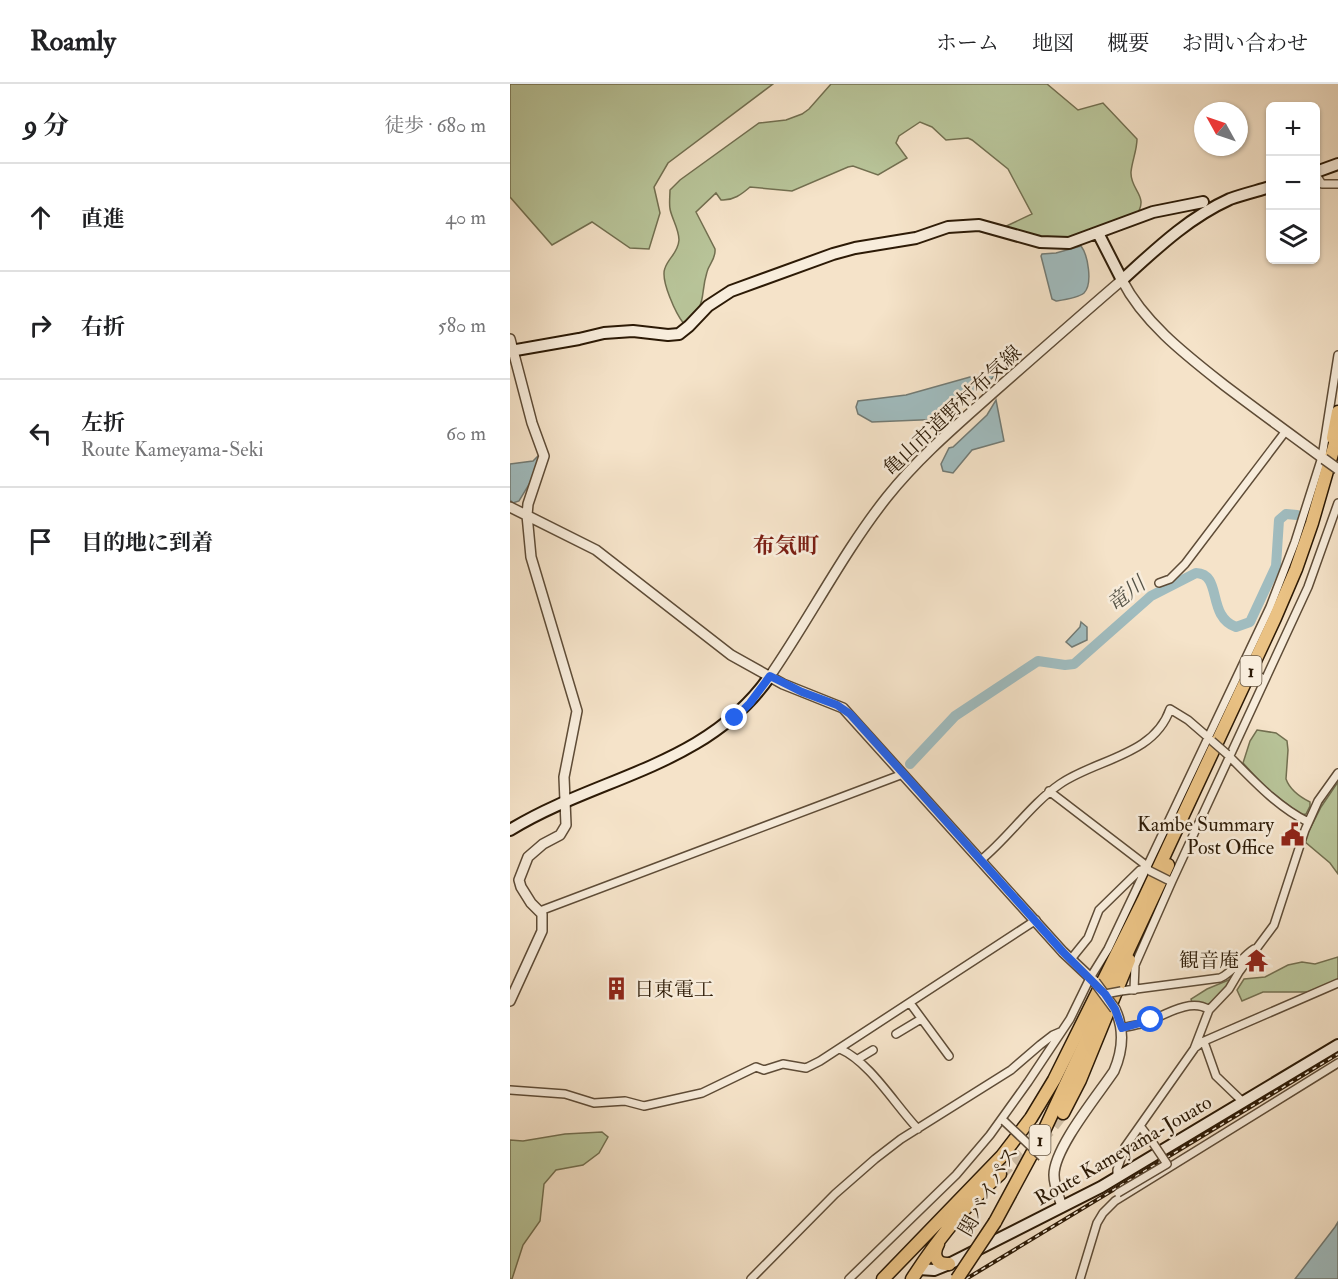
<!DOCTYPE html>
<html lang="ja">
<meta charset="utf-8">
<style>
body{margin:0;font-family:"IM FELL Double Pica","Noto Serif JP",serif;background:#f6f6f6;color:#202124}
.controls{position:absolute;right:18px;top:18px;display:grid;overflow:hidden;border-radius:9px;box-shadow:0 2px 4px #0004}
.controls button{width:54px;height:54px;display:grid;place-items:center;padding:0;border:0;border-bottom:2px solid #e0e0e0;background:#fff;color:#202124;font:30px sans-serif}
.compass{position:absolute;left:684px;top:18px;width:54px;height:54px;border-radius:50%;background:#fff;box-shadow:0 2px 4px #0004;rotate:310deg}
.stop{position:absolute;width:18px;height:18px;margin:-14px;border:4px solid #2563eb;border-radius:50%;background:#fff}
.stop.end{background:#2563eb;border-color:#fff;box-shadow:0 2px 6px #0008}
.list{margin:0;padding:0;list-style:none}
h2{display:flex;justify-content:space-between;align-items:center;height:78px;margin:0;padding:0 24px;font-size:26px}
h2 small{font-size:20px;font-weight:400;color:#757577}
.list li{display:grid;grid-template-columns:39px 1fr auto;gap:18px;align-items:center;box-sizing:border-box;height:108px;padding:0 24px;border-top:2px solid #e0e0e0}
.list b{display:block;font-size:22px;white-space:nowrap}
.list p{margin:0;font-size:20px;white-space:nowrap;color:#757577}
.list em{font-size:20px;font-style:normal;color:#757577}
.icon{flex:none;width:33px;height:33px;fill:none;stroke:currentColor;stroke-width:2;stroke-linecap:round;stroke-linejoin:round}
.map{position:relative;flex:none;width:828px;height:1195px;overflow:hidden}
header{display:flex;align-items:center;gap:36px;box-sizing:border-box;height:84px;padding:0 30px;background:#fff;border-bottom:2px solid #e0e0e0}
header strong{font-size:28px}
nav{display:flex;gap:33px;margin-inline-start:auto;font-size:21px}
main{display:flex}
aside{flex:1;background:#fff}
.map>svg:first-child{display:block}
.green{fill:#b8c499;stroke:#726f50;stroke-width:1.5}
.water{fill:#a0bcbf;stroke:#727b75;stroke-width:1.5}
.lines{fill:none;stroke-linecap:round;stroke-linejoin:round}
.river{stroke:#a0bcbf;stroke-width:10}
.trunk-tunnel{stroke:#cdbba2;stroke-width:12;stroke-dasharray:12 6;stroke-linecap:butt}
.minor-casing{stroke:#5e4c37;stroke-width:10}
.tertiary-casing{stroke:#5e4c37;stroke-width:12}
.secondary-casing{stroke:#2c1a06;stroke-width:14}
.trunk-casing{stroke:#2c1a06;stroke-width:15}
.motorway-casing{stroke:#2c1a06;stroke-width:15}
.minor{stroke:#f8eddc;stroke-width:7}
.tertiary{stroke:#f8eddc;stroke-width:9}
.secondary{stroke:#f8eddc;stroke-width:10}
.trunk{stroke:#eac284;stroke-width:12}
.motorway{stroke:#eac284;stroke-width:12}
.rail-casing{stroke:#2c1a06;stroke-width:4}
.rail{stroke:#f8eddc;stroke-width:1.5;stroke-dasharray:4.5;stroke-linecap:butt}
.minor-bridge-casing{stroke:#5e4c37;stroke-width:10;stroke-linecap:butt}
.tertiary-bridge-casing{stroke:#5e4c37;stroke-width:12;stroke-linecap:butt}
.motorway-bridge-casing{stroke:#2c1a06;stroke-width:15;stroke-linecap:butt}
.minor-bridge{stroke:#f8eddc;stroke-width:7}
.tertiary-bridge{stroke:#f8eddc;stroke-width:9}
.motorway-bridge{stroke:#eac284;stroke-width:12}
.route{stroke:#2563eb;stroke-width:8}
.labels{text-anchor:middle;stroke-width:5;stroke-linejoin:round;paint-order:stroke}
.shield{fill:#f8eddc;stroke:#695946;stroke-width:1.5}
.shield-label{font-size:18px;font-weight:bold;fill:#2c1a06}
.street-label{font-size:20px;fill:#2c1a06;stroke:#f8eddc}
.poi-label{font-size:20px;fill:#2c1a06;stroke:#f8eddc;text-anchor:end}
.water-label{font-size:21px;font-style:italic;fill:#555347;stroke:#f8eddc}
.quarter-label{font-size:22px;font-weight:bold;fill:#7a1f14;stroke:#f8eddc}
</style>
<header>
<strong>Roamly</strong>
<nav><a>ホーム</a><a>地図</a><a>概要</a><a>お問い合わせ</a></nav>
</header>
<main>
<aside>
<h2>9 分<small>徒歩 · 680 m</small></h2>
<ul class="list">
<li><svg class="icon" aria-label="ahead" viewBox="0 0 24 24"><path d="M12 20V5M6 11l6-6 6 6"/></svg><div><b>直進</b></div><em>40 m</em></li>
<li><svg class="icon" aria-label="right" viewBox="0 0 24 24"><path d="M7 20v-9h11M14 6l5 5-5 5"/></svg><div><b>右折</b></div><em>580 m</em></li>
<li><svg class="icon" aria-label="left" viewBox="0 0 24 24"><path d="M17 20v-9H6M10 6l-5 5 5 5"/></svg><div><b>左折</b><p>Route Kameyama-Seki</p></div><em>60 m</em></li>
<li><svg class="icon" aria-label="arrive" viewBox="0 0 24 24"><path d="M6 21V4h12l-3 4 3 4H6"/></svg><div><b>目的地に到着</b></div></li>
</ul>
</aside>
<div class="map">
<svg width="828" height="1195" viewBox="0 0 828 1195">
<rect width="100%" height="100%" fill="#f5e3c9"/>
<filter id="stains"><feTurbulence type="fractalNoise" baseFrequency=".00333" numOctaves="4"/><feColorMatrix values="0 0 0 0 .2 0 0 0 0 .09 0 0 0 0 .02 0 0 0 .5 -.17"/></filter>
<radialGradient id="worn" r=".72"><stop offset=".6" stop-color="#630" stop-opacity="0"/><stop offset="1" stop-color="#630" stop-opacity=".3"/></radialGradient>
<path class="green" d="M0 0H263L158 79 144 103 150 129 139 165 120 164 82 138 42 161 0 113Z
M321 0H537L568 26 593 19 627 55C627 66 622 77 621 88 620 107 641 112 625 133L561 155 547 156 490 145 522 130 498 85 462 56 458 54 436 56 422 43 410 38 389 52 386 59 397 74 368 91 343 82 338 83 282 107 240 103C232 110 223 117 211 116L206 109 186 128 205 165C206 175 199 180 197 188 189 214 199 219 174 240 166 230 150 196 155 184 159 173 168 169 169 156 169 145 162 135 160 125 159 119 160 112 160 106L170 96 249 39 276 36 292 30 299 25Z
M747 646 766 649 777 657 778 666 776 695C780 706 790 713 800 718V722L796 730 791 731 755 703 733 679 740 657Z
M828 698V790L820 779 794 757 811 723Z
M828 873V899L801 908H753L732 917 727 906 734 895 755 893 778 881 792 878 805 880Z
M721 895 713 909 699 922 682 919 681 915 697 905Z
M92 1048 98 1053 89 1069 73 1081 46 1086 34 1100 30 1137 13 1161 2 1195H0V1056L13 1057 55 1050Z"/>
<path class="water" d="M571 162C578 171 583 200 574 209 568 214 553 216 546 217L542 215 531 172 532 170 546 169Z
M484 288 487 290 434 335 362 338 348 330 346 323 348 317 396 311 460 293Z
M486 316 494 357 462 366 443 389 433 387 431 380 439 364 443 363 477 331Z
M29 371 23 394 9 417 3 419 0 416V380L23 377Z
M571 538 577 543V556L562 563 556 558 570 543Z
M828 1138V1195H785L825 1143Z"/>
<g class="lines">
<path class="river" d="M400 680 445 632 528 577 555 581 564 580 641 512 686 489C713 490 696 532 726 543L740 538 766 482 769 436 776 430 787 431"/>
<path class="trunk-tunnel" d="M490 1090 540 1046 553 1029"/>
<defs>
<path id="minor" d="M806 91 812 100H828
M649 499 660 495 675 480 775 348
M717 670C742 695 766 722 798 738
M539 707 633 779 638 785
M471 776C499 753 521 720 550 700 586 675 644 672 660 625L678 636 700 655
M30 827 393 690
M561 875 578 854 589 826 630 786 637 784
M624 906 625 881 662 797 798 503 828 419
M611 907 710 894C724 888 731 873 744 865
M400 919 439 972
M612 944C619 942 628 941 635 939 653 932 681 913 699 926
M386 950 411 935
M694 958 706 992 733 1018
M686 963 692 958 828 899
M330 965C360 978 385 1021 408 1045
M348 975 363 966
M0 1006 55 1010 84 1019 115 1017 134 1022 192 1009 246 983 254 986 273 980 296 984 310 977 526 836
M630 1042 641 1056
M607 1093V1086L615 1063 684 965 699 926 719 905 729 888 764 841 795 746 808 717 828 689
M241 1195 325 1110 365 1075 391 1055 501 986 530 961 543 951 550 948
M339 1195 446 1091 480 1051 518 998 560 935 580 894 598 865 760 523 785 458 812 373 828 271
M570 1195 587 1139 593 1129 605 1117 828 979"/>
<path id="tertiary" d="M0 255 22 339 34 372 18 420 17 431 21 473 67 627 54 693 56 741 50 751 33 760 18 773 9 796 11 803 21 819 32 830V847L0 917
M0 423 86 466 221 571 273 600 333 624 553 868 585 898
M260 592C300 534 334 467 377 413 409 373 447 341 485 307 527 270 569 233 612 196 634 239 676 271 714 301 747 326 780 350 814 375
M552 1123C549 1112 544 1102 544 1091 544 1064 588 1011 604 987 613 966 615 946 605 925"/>
<path id="secondary" d="M806 88 828 80
M588 149 612 196C646 165 678 134 720 115 734 110 747 107 760 103
M0 267 69 255 94 249 123 247 158 251 169 250 179 242 198 222 221 207 323 170 345 164 406 154 438 143 469 141 530 158 559 159 643 128 693 118
M0 746C88 692 197 683 260 592
M409 1185 424 1186 439 1180 591 1103 828 961"/>
<path id="trunk" d="M823 354 828 328
M553 1029 570 996 619 876
M428 1160C422 1171 426 1181 439 1180
M373 1195 492 1072 521 1034 544 996 633 817 765 534 786 485 802 439 828 349
M402 1195C427 1156 455 1121 490 1090"/>
<path id="motorway" d="M485 1138 533 1049 658 781"/>
</defs>
<use href="#minor" class="minor-casing"/>
<use href="#tertiary" class="tertiary-casing"/>
<use href="#secondary" class="secondary-casing"/>
<use href="#trunk" class="trunk-casing"/>
<use href="#motorway" class="motorway-casing"/>
<use href="#minor" class="minor"/>
<use href="#tertiary" class="tertiary"/>
<use href="#secondary" class="secondary"/>
<use href="#trunk" class="trunk"/>
<use href="#motorway" class="motorway"/>
<defs>
<path id="rail" d="M456 1195 828 970"/>
</defs>
<use href="#rail" class="rail-casing"/>
<use href="#rail" class="rail"/>
<defs>
<path id="minor-bridge" d="M734 585 752 594
M702 657 717 670
M640 787 658 796
M595 910 611 907
M494 1037 532 1073
M608 1109 657 1080 641 1056"/>
<path id="tertiary-bridge" d="M814 375 828 385
M585 898 605 925"/>
<path id="motorway-bridge" d="M447 1195 485 1138"/>
</defs>
<use href="#minor-bridge" class="minor-bridge-casing"/>
<use href="#tertiary-bridge" class="tertiary-bridge-casing"/>
<use href="#motorway-bridge" class="motorway-bridge-casing"/>
<use href="#minor-bridge" class="minor-bridge"/>
<use href="#tertiary-bridge" class="tertiary-bridge"/>
<use href="#motorway-bridge" class="motorway-bridge"/>
</g>
<g class="lines">
<path class="route" d="M225 634 240 619 260 592 292 608 327 621 340 630 553 868 595 910 605 925 612 944 641 936"/>
</g>
<defs>
<symbol id="civic-bare" viewBox="-9 -9 18 18"><path d="M-.6-6.5H3V-4.5H.6V-3L4-1V1h2V6H-6V1h2V-1L-.6-3ZM-1.2 2.5V6h2.4V2.5Z" fill="#8f2418" stroke="#f8eddc" stroke-width="2.5" paint-order="stroke"/></symbol>
<symbol id="temple-bare" viewBox="-9 -9 18 18"><path d="M0-6L5-2H3V0L6.5 2.5H4V6H1.5V3h-3V6H-4V2.5H-6.5L-3 0V-2H-5Z" fill="#8f2418" stroke="#f8eddc" stroke-width="2.5" paint-order="stroke"/></symbol>
<symbol id="building-bare" viewBox="-9 -9 18 18"><path d="M-4-6H4V6H1V3H-1V6H-4ZM-2.5-4.3h1.7v1.8h-1.7ZM.8-4.3h1.7v1.8H.8ZM-2.5-1h1.7V.8h-1.7ZM.8-1h1.7V.8H.8Z" fill="#8f2418" stroke="#f8eddc" stroke-width="2.5" paint-order="stroke"/></symbol>
</defs>
<g fill-rule="evenodd">
<use href="#civic-bare" x="766" y="734" width="33" height="33"/>
<use href="#temple-bare" x="730" y="860" width="33" height="33"/>
<use href="#building-bare" x="90" y="888" width="33" height="33"/>
</g>
<g class="labels">
<g class="shield">
<rect x="730.5" y="572" width="21" height="30" rx="4.5"/>
<rect x="519.5" y="1041" width="21" height="30" rx="4.5"/>
</g>
<g class="shield-label">
<text x="741" y="593">1</text>
<text x="530" y="1062">1</text>
</g>
<g class="street-label">
<text transform="translate(442 326) rotate(-43)" y="7">亀山市道野村布気線</text>
<text transform="translate(613 1066) rotate(-30)" y="7">Route Kameyama-Jouato</text>
<text transform="translate(478 1107) rotate(-60)" y="7">関バイパス</text>
</g>
<g class="poi-label">
<text x="764" y="747">Kambe Summary<tspan x="764" dy="23">Post Office</tspan></text>
<text x="729" y="883">観音庵</text>
<text x="124" y="912" text-anchor="start">日東電工</text>
</g>
<g class="water-label">
<text transform="translate(616 510) rotate(-38)" y="7">竜川</text>
</g>
<g class="quarter-label">
<text x="276" y="469">布気町</text>
</g>
</g>
<rect width="100%" height="100%" filter="url(#stains)"/>
<rect width="100%" height="100%" fill="url(#worn)"/>
</svg>
<div class="controls">
<button>+</button>
<button>−</button>
<button><svg class="icon" aria-label="layers" viewBox="0 0 24 24"><path d="M12 4l9 5-9 5-9-5zM3 14l9 5 9-5"/></svg></button>
</div>
<svg class="compass" viewBox="-18 -18 36 36"><path d="M0-13l5 13h-10z" fill="#e53935"/><path d="M0 13l5-13h-10z" fill="#757577"/></svg>
<div class="stop" style="left:641px;top:936px"></div>
<div class="stop end" style="left:225px;top:634px"></div>
</div>
</main>
